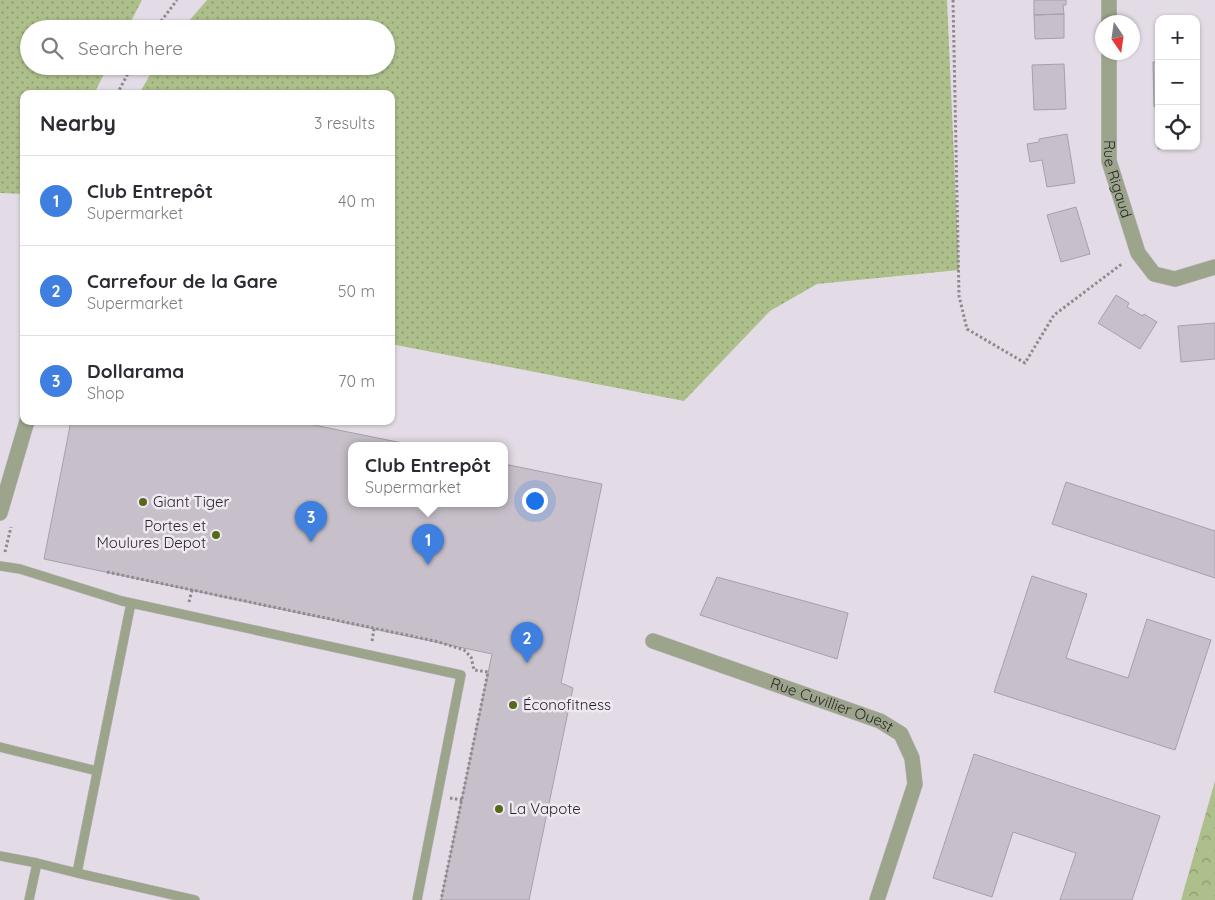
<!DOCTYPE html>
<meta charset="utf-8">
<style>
body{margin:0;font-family:Quicksand,sans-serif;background:#f2f2f3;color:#2b2b33}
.controls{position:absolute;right:15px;top:15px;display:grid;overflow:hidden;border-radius:10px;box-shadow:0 1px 4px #0004}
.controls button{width:45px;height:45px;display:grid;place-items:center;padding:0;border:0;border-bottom:1px solid #e1e1e2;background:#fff;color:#2b2b33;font:25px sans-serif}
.compass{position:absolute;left:1095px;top:15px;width:45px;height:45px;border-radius:50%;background:#fff;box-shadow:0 1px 4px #0004;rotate:167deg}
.you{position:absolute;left:534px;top:500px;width:18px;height:18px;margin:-12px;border:4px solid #fff;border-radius:50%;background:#1a73e8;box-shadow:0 0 0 8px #1a73e833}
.badge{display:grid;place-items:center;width:32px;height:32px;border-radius:50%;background:#db2777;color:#fff;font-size:16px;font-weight:700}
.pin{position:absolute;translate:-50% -41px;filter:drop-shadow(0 1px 2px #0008)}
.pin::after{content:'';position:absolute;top:26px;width:18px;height:15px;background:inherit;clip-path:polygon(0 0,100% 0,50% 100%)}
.popup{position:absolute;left:348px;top:442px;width:160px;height:65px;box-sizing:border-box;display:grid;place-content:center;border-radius:10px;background:#fff;filter:drop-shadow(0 1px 4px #0005);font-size:16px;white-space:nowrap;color:#7c7c81}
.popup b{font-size:19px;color:#2b2b33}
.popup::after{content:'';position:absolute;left:50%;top:100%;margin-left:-10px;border:10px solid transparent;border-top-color:#fff}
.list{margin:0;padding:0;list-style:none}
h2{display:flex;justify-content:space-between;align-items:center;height:65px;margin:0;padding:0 20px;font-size:21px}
h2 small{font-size:16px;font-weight:400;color:#7c7c81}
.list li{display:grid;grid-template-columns:32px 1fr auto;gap:15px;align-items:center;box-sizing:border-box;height:90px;padding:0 20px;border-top:1px solid #e1e1e2}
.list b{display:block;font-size:19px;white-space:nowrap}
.list p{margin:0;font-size:16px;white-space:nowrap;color:#7c7c81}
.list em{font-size:16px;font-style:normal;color:#7c7c81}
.icon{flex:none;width:28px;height:28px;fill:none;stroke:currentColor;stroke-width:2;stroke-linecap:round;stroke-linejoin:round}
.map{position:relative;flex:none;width:1215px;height:900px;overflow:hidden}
.search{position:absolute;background:#fff;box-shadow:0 1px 4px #0004;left:20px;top:20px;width:375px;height:55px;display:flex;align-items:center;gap:12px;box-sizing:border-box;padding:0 18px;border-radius:28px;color:#7c7c81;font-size:19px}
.panel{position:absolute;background:#fff;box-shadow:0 1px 4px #0004;left:20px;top:90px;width:375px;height:335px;border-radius:10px}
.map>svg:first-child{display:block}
.grass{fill:url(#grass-dots)}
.park{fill:url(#park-crowns)}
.building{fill:#c7c0ca;stroke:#a7a0aa}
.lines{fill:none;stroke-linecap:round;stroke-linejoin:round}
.service-casing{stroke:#beb7c0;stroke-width:10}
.minor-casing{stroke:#beb7c0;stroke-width:16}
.path{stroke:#8e8990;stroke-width:3;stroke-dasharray:2.5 2.5;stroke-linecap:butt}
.service{stroke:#9ca58b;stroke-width:9}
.minor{stroke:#9ca58b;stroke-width:15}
.poi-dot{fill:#556a19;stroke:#f0e9f3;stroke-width:2}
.labels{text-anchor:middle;stroke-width:5;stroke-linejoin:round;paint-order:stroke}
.street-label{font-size:15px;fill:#282529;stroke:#f0e9f3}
.poi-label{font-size:15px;fill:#282529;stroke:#f0e9f3;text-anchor:start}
</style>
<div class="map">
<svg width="1215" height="900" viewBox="0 0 1215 900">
<defs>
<pattern id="grass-dots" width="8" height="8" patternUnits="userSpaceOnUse" patternTransform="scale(1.25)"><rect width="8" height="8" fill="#adbf8a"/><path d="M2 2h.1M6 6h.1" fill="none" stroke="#8d9b71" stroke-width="1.8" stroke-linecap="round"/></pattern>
<pattern id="park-crowns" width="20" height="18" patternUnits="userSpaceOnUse" patternTransform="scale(1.25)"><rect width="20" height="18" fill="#adbf8a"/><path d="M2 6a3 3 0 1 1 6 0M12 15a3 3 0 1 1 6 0" fill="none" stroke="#8d9b71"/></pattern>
</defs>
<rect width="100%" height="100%" fill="#e3dce6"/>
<path class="grass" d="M0 0H142L127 29H29V66H108L94 94H24V194L0 193Z
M207 0H947L959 270 817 284 770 311 684 401 391 344V94H139L155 66H386V29H182Z"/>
<path class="park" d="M1215 781V900H1181Z"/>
<path class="building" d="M1034 0H1066V5H1063L1064 14 1034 15Z
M1064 14V38L1035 39 1034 15Z
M1156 22H1159V62H1157Z
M1153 62H1159V107H1154Z
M1064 64 1066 109 1034 110 1032 65Z
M1157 107H1159V146H1187V148L1158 149Z
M1067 134 1075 183 1047 187 1042 160 1030 162 1027 144 1039 142V139Z
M1076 207 1090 254 1061 262 1047 215Z
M1116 295 1129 303 1127 307 1143 316 1144 314 1157 322 1140 349 1098 323Z
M1215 323V359L1181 362 1178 326Z
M71 421H294L417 446H352V504H504V464L602 484 561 683 573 688 529 900H441L492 654 44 559Z
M1066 482 1215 531V578L1052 524Z
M1032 576 1087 594 1066 658 1128 678 1147 619 1211 640 1175 750 994 692Z
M717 577 848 613 837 659 700 615Z
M974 754 1160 816 1132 900H1060L1076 853 1013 832 992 897 933 878Z"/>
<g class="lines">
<defs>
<path id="service" d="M0 566 20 569 122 601 461 675 417 900
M131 603 77 873 195 900
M0 747 97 771
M0 856 37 863
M29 900 37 863 77 873"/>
<g id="minor">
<path d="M1109 0V22"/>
<path id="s1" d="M1109 52V161L1138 253 1154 274 1175 279 1215 267"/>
<path d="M0 513 27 421"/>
<path id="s2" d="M653 641 880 721 901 734 912 758 915 784 877 900"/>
</g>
</defs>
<use href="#service" class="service-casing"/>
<use href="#minor" class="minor-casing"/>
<path class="path" d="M953 0 959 296 967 329 1025 363 1054 315 1123 263
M155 29 177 0
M117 94 132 66
M5 552 11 527
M107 572 435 641 464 650 471 657 474 670 488 672 441 900
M189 602 192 590
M372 641 374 629
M450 798 462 800"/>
<use href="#service" class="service"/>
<use href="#minor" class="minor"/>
</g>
<g class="poi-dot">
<circle cx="143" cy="502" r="5"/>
<circle cx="216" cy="535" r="5"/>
<circle cx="513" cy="705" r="5"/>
<circle cx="499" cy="809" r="5"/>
</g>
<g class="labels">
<g class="street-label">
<text dy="5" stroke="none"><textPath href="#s1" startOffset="128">Rue Rigaud</textPath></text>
<text dy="5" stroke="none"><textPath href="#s2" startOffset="190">Rue Cuvillier Ouest</textPath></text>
</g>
<g class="poi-label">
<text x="153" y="507">Giant Tiger</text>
<text x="206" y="531" text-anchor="end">Portes et<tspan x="206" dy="17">Moulures Depot</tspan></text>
<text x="523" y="710">Éconofitness</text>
<text x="509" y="814">La Vapote</text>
</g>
</g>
</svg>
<div class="controls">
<button>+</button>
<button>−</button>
<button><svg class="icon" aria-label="locate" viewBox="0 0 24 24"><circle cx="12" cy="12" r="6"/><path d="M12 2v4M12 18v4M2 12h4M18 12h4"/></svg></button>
</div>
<svg class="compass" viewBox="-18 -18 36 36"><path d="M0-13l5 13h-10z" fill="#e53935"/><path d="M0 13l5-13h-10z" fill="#7c7c81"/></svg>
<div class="you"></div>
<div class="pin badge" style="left:428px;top:565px;background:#3f7fe0">1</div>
<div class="popup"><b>Club Entrepôt</b>Supermarket</div>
<div class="pin badge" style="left:527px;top:663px;background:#3f7fe0">2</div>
<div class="pin badge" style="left:311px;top:542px;background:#3f7fe0">3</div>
<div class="search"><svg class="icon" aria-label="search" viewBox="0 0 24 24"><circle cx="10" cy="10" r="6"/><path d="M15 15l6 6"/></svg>Search here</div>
<section class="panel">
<h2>Nearby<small>3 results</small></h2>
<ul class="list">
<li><span class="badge" style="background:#3f7fe0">1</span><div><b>Club Entrepôt</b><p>Supermarket</p></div><em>40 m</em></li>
<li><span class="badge" style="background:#3f7fe0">2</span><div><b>Carrefour de la Gare</b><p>Supermarket</p></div><em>50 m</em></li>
<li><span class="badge" style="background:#3f7fe0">3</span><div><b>Dollarama</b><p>Shop</p></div><em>70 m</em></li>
</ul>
</section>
</div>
